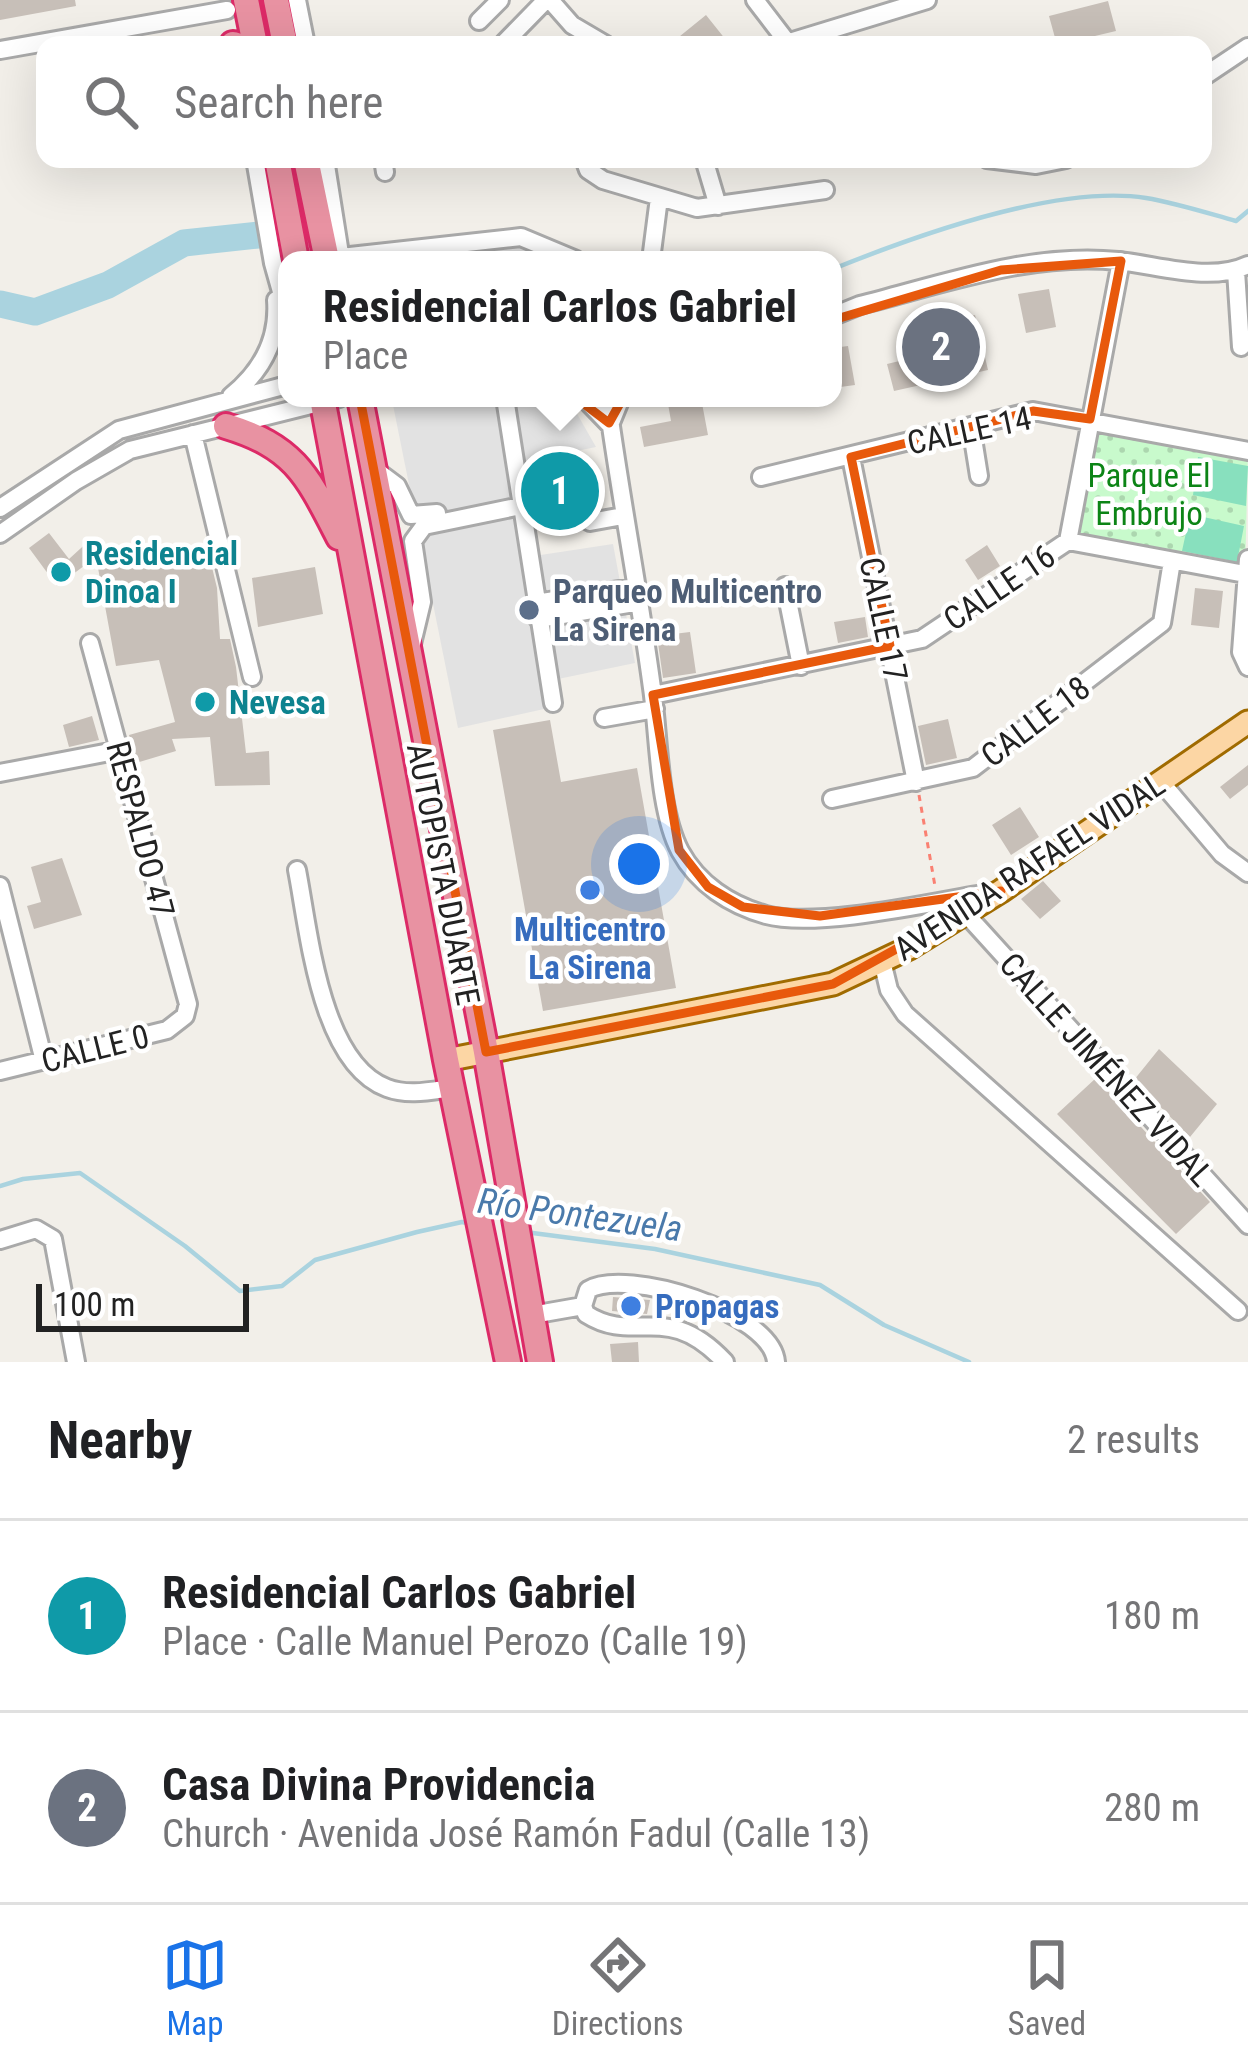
<!DOCTYPE html>
<meta charset="utf-8">
<style>
body{margin:0;font-family:"Roboto Condensed",sans-serif;background:#f2f2f2;color:#202124}
.scale{position:absolute;left:36px;bottom:30px;width:213px;box-sizing:border-box;padding-left:12px;border:6px solid #222;border-top:0;font-size:33px;line-height:42px;white-space:nowrap;color:#222;-webkit-text-stroke:9px #fff;paint-order:stroke}
.you{position:absolute;left:639px;top:864px;width:42px;height:42px;margin:-30px;border:9px solid #fff;border-radius:50%;background:#1a73e8;box-shadow:0 0 0 18px #1a73e833}
.badge{display:grid;place-items:center;width:78px;height:78px;border-radius:50%;background:#1a73e8;color:#fff;font-size:39px;font-weight:700}
.pin{position:absolute;translate:-50% -50%;border:6px solid #fff;box-shadow:0 3px 12px #0006}
.popup{position:absolute;left:278px;top:251px;width:564px;height:156px;box-sizing:border-box;display:grid;place-content:center;border-radius:24px;background:#fff;filter:drop-shadow(0 3px 9px #0005);font-size:39px;white-space:nowrap;color:#757577}
.popup b{font-size:45px;color:#202124}
.popup::after{content:'';position:absolute;left:50%;top:100%;margin-left:-24px;border:24px solid transparent;border-top-color:#fff}
.list{margin:0;padding:0;list-style:none}
h2{display:flex;justify-content:space-between;align-items:center;height:156px;margin:0;padding:0 48px;font-size:51px}
h2 small{font-size:39px;font-weight:400;color:#757577}
.list li{display:grid;grid-template-columns:78px 1fr auto;gap:36px;align-items:center;box-sizing:border-box;height:192px;padding:0 48px;border-top:3px solid #e0e0e0}
.list b{display:block;font-size:45px;white-space:nowrap}
.list p{margin:0;font-size:39px;white-space:nowrap;color:#757577}
.list em{font-size:39px;font-style:normal;color:#757577}
.icon{flex:none;width:66px;height:66px;fill:none;stroke:currentColor;stroke-width:2;stroke-linecap:round;stroke-linejoin:round}
.map{position:relative;flex:none;width:1248px;height:1362px;overflow:hidden}
.search{position:absolute;background:#fff;box-shadow:0 12px 48px #0002;left:36px;right:36px;top:36px;height:132px;display:flex;align-items:center;gap:30px;box-sizing:border-box;padding:0 42px;border-radius:24px;color:#757577;font-size:45px}
.sheet{height:540px;background:#fff}
nav{display:flex;justify-content:space-around;align-items:center;box-sizing:border-box;height:168px;border-top:3px solid #e0e0e0;background:#fff;font-size:33px;color:#757577}
nav a{display:grid;justify-items:center;gap:6px}
nav .on{color:#1a73e8}
.map>svg:first-child{display:block}
.park{fill:url(#park-dots)}
.pitch{fill:#88e0be}
.parking{fill:#e2e2e2}
.lines{fill:none;stroke-linecap:round;stroke-linejoin:round}
.stream{stroke:#aad3df;stroke-width:4.5}
.river{stroke:#aad3df;stroke-width:27}
.building{fill:#c7bfb8}
.minor-casing{stroke:#a9a9a9;stroke-width:22}
.major-casing{stroke:#a06b00;stroke-width:27}
.highway-casing{stroke:#dc2a67;stroke-width:30}
.path{stroke:#fa8072;stroke-width:3;stroke-dasharray:6 6;stroke-linecap:butt}
.minor{stroke:#fff;stroke-width:16}
.major{stroke:#fcd6a4;stroke-width:21}
.highway{stroke:#e892a2;stroke-width:24}
.marked{fill:none;stroke:#e8590c;stroke-width:9;stroke-linejoin:round}
.culture-dot{fill:#0f9aa8;stroke:#fff;stroke-width:4.5}
.service-dot{fill:#5c6f8a;stroke:#fff;stroke-width:4.5}
.shop-dot{fill:#3f7fe0;stroke:#fff;stroke-width:4.5}
.labels{text-anchor:middle;stroke-width:9;stroke-linejoin:round;paint-order:stroke}
.street-label{font-size:33px;fill:#222;stroke:#fff}
.park-label{font-size:33px;fill:#0c8416;stroke:#fff}
.culture-label{font-size:33px;font-weight:bold;fill:#0d838f;stroke:#fff;text-anchor:start}
.service-label{font-size:33px;font-weight:bold;fill:#4e5e75;stroke:#fff;text-anchor:start}
.shop-label{font-size:33px;font-weight:bold;fill:#366cbe;stroke:#fff}
.water-label{font-size:36px;font-style:italic;fill:#4a7aab;stroke:#fff}
</style>
<div class="map">
<svg width="1248" height="1362" viewBox="0 0 1248 1362">
<defs>
<pattern id="park-dots" width="8" height="8" patternUnits="userSpaceOnUse" patternTransform="scale(3)"><rect width="8" height="8" fill="#c8facc"/><path d="M2 2h.1M6 6h.1" fill="none" stroke="#acd6af" stroke-width="1.8" stroke-linecap="round"/></pattern>
</defs>
<rect width="100%" height="100%" fill="#f2efe9"/>
<path class="park" d="M1090 419 1248 451 1245 574 1068 541Z"/>
<path class="pitch" d="M1198 457 1248 466 1246 506 1193 495Z
M1190 514 1244 526 1237 562 1182 551Z"/>
<path class="parking" d="M526 231 580 253 639 260H542L526 253 488 260H360L357 244Z
M431 398H564L572 405 596 447 518 463 534 556 613 544 635 663 558 679 562 705 458 728 393 405Z"/>
<g class="lines">
<path class="stream" d="M833 269C915 236 1058 184 1146 198 1176 203 1207 213 1236 221L1248 211
M0 1186 23 1179 80 1173 185 1246 240 1291 282 1286 315 1260 417 1232 462 1222 472 1224
M525 1232 655 1249 820 1285 884 1325 969 1362"/>
<path class="river" d="M0 304 35 312 108 285 184 243 258 235"/>
</g>
<path class="building" d="M0 0H75L76 6 0 20Z
M1108 1 1116 31 1057 45 1049 16Z
M706 15 730 45H669Z
M1049 289 1056 327 1026 333 1018 294Z
M951 311 953 320 975 315 988 370 894 391 887 364 924 355 915 319Z
M848 346 855 385 833 388V348Z
M667 398H701L708 435 644 447 640 427 671 421Z
M593 468 599 502 536 513 531 479Z
M49 533 69 559 92 538 109 560 210 559 217 588 220 639H230L236 667 246 753 269 751 270 785 215 786 210 737 172 739 176 751 136 763 129 735 175 722 159 660 116 666 96 557 57 586 29 548Z
M987 545 1000 566 978 580 965 560Z
M315 567 323 614 258 627 252 578Z
M1195 588 1223 591 1219 628 1191 625Z
M865 617 868 637 838 643 834 622Z
M690 632 696 673 663 678 657 636Z
M92 716 99 740 69 747 63 725Z
M948 719 957 758 926 765 918 726Z
M550 720 561 782 637 768 676 988 543 1011 493 730Z
M1248 765V785L1230 799 1220 787Z
M1020 807 1039 837 1011 855 992 825Z
M62 858 82 915 34 929 27 906 41 902 31 867Z
M1043 881 1061 901 1040 919 1021 899Z
M1159 1049 1217 1104 1190 1137 1134 1080Z
M1096 1078 1210 1202 1176 1234 1057 1114Z
M613 1297 650 1300 647 1314 612 1311Z
M638 1342 639 1362H612L610 1344Z"/>
<g class="lines">
<defs>
<path id="minor" d="M297 0 306 45
M550 0 572 25 606 45
M755 0 788 43
M479 21 500 0
M504 43 546 0
M780 45 927 0
M0 50 227 10
M1203 77 1248 47
M255 159 273 263 287 313
M325 159 341 260
M383 159 385 172
M584 159 588 170 603 180 697 208 825 190
M704 159 718 206
M987 159 1036 165 1066 159
M341 257 521 237 576 260
M651 260 659 198
M1236 271 1241 347
M833 316 860 305C943 284 1031 252 1118 261 1158 265 1210 283 1248 265
M231 396C262 371 279 340 276 300
M505 398 553 703
M584 398 610 425 621 398
M607 398C620 495 639 591 652 688 659 736 658 809 680 851 698 884 730 905 766 915 818 929 938 901 994 892
M971 426 979 476
M193 434 252 677
M851 457 916 782
M373 468 397 486 411 515 437 513
M761 477 1033 411 1248 451
M0 508 119 430 287 385
M590 522 623 516
M0 534 76 481 130 450 339 398
M1068 541 1245 574
M1248 559 1241 652 1248 667
M785 586 801 666
M536 603 637 587
M538 619 640 602
M411 648 422 602 413 541 424 526 521 506
M653 695 922 639 1068 541 1121 261
M604 718 655 709
M0 773 120 750
M1161 782 1222 854 1248 873
M832 799 973 768 1162 623 1172 561
M297 870C309 931 320 1063 387 1088 408 1096 430 1091 452 1088
M0 886 44 1061
M965 913 1248 1225
M882 961 889 990 905 1014 1238 1311
M0 1071 167 1030 185 1016 188 1004 90 643
M0 1240 36 1229 53 1239 76 1362
M583 1306 588 1290C626 1267 772 1312 776 1362
M583 1306 586 1314C636 1346 666 1299 725 1362
M532 1315 583 1306"/>
<path id="major" d="M446 1060 833 984 909 948 1001 891 1248 722"/>
<path id="highway" d="M246 0 255 45
M276 0 285 45
M233 44 236 45
M277 159 296 260
M306 159 327 260
M322 398 446 1060 508 1362
M360 398 486 1052 540 1362
M226 426C295 447 307 475 339 537"/>
</defs>
<use href="#minor" class="minor-casing"/>
<use href="#major" class="major-casing"/>
<use href="#highway" class="highway-casing"/>
<path class="path" d="M919 795 935 886"/>
<use href="#minor" class="minor"/>
<use href="#major" class="major"/>
<use href="#highway" class="highway"/>
</g>
<path class="marked" d="M1121 261 1090 419 1033 411 851 457 890 646 653 695 679 850 708 887 743 907 820 916 1001 891 833 984 486 1052 359 393 493 362 537 368 609 423 634 378 693 351 759 342 1001 270Z"/>
<g class="culture-dot">
<circle cx="61" cy="572" r="12"/>
<circle cx="205" cy="702" r="12"/>
</g>
<circle class="service-dot" cx="529" cy="610" r="12"/>
<g class="shop-dot">
<circle cx="590" cy="890" r="12"/>
<circle cx="631" cy="1306" r="12"/>
</g>
<g class="labels">
<g class="street-label">
<text transform="translate(969 430) rotate(-12)" y="12">CALLE 14</text>
<text transform="translate(999 587) rotate(-34)" y="12">CALLE 16</text>
<text transform="translate(884 619) rotate(78)" y="12">CALLE 17</text>
<text transform="translate(1035 721) rotate(-37)" y="12">CALLE 18</text>
<text transform="translate(141 829) rotate(75)" y="12">RESPALDO 47</text>
<text transform="translate(1029 866) rotate(-33)" y="12">AVENIDA RAFAEL VIDAL</text>
<text transform="translate(444 874) rotate(79)" y="12">AUTOPISTA DUARTE</text>
<text transform="translate(95 1048) rotate(-14)" y="12">CALLE 0</text>
<text transform="translate(1107 1069) rotate(48)" y="12">CALLE JIMÉNEZ VIDAL</text>
</g>
<g class="park-label">
<text x="1149" y="487">Parque El<tspan x="1149" dy="38">Embrujo</tspan></text>
</g>
<g class="culture-label">
<text x="85" y="565">Residencial<tspan x="85" dy="38">Dinoa I</tspan></text>
<text x="229" y="714">Nevesa</text>
</g>
<g class="service-label">
<text x="553" y="603">Parqueo Multicentro<tspan x="553" dy="38">La Sirena</tspan></text>
</g>
<g class="shop-label">
<text x="590" y="941">Multicentro<tspan x="590" dy="38">La Sirena</tspan></text>
<text x="655" y="1318" text-anchor="start">Propagas</text>
</g>
<g class="water-label">
<text transform="translate(580 1214) rotate(8)" y="13">Río Pontezuela</text>
</g>
</g>
</svg>
<div class="scale">100 m</div>
<div class="you"></div>
<div class="pin badge" style="left:560px;top:491px;background:#0f9aa8">1</div>
<div class="popup"><b>Residencial Carlos Gabriel</b>Place</div>
<div class="pin badge" style="left:941px;top:347px;background:#6b7280">2</div>
<div class="search"><svg class="icon" aria-label="search" viewBox="0 0 24 24"><circle cx="10" cy="10" r="6"/><path d="M15 15l6 6"/></svg>Search here</div>
</div>
<section class="sheet">
<h2>Nearby<small>2 results</small></h2>
<ul class="list">
<li><span class="badge" style="background:#0f9aa8">1</span><div><b>Residencial Carlos Gabriel</b><p>Place · Calle Manuel Perozo (Calle 19)</p></div><em>180 m</em></li>
<li><span class="badge" style="background:#6b7280">2</span><div><b>Casa Divina Providencia</b><p>Church · Avenida José Ramón Fadul (Calle 13)</p></div><em>280 m</em></li>
</ul>
</section>
<nav>
<a class="on"><svg class="icon" aria-label="map" viewBox="0 0 24 24"><path d="M3 6l6-2 6 2 6-2v14l-6 2-6-2-6 2zM9 4v14M15 6v14"/></svg>Map</a>
<a><svg class="icon" aria-label="directions" viewBox="0 0 24 24"><path d="M12 3l9 9-9 9-9-9zM9 14v-3h6M13 9l2 2-2 2"/></svg>Directions</a>
<a><svg class="icon" aria-label="saved" viewBox="0 0 24 24"><path d="M7 4h10v16l-5-4-5 4z"/></svg>Saved</a>
</nav>
